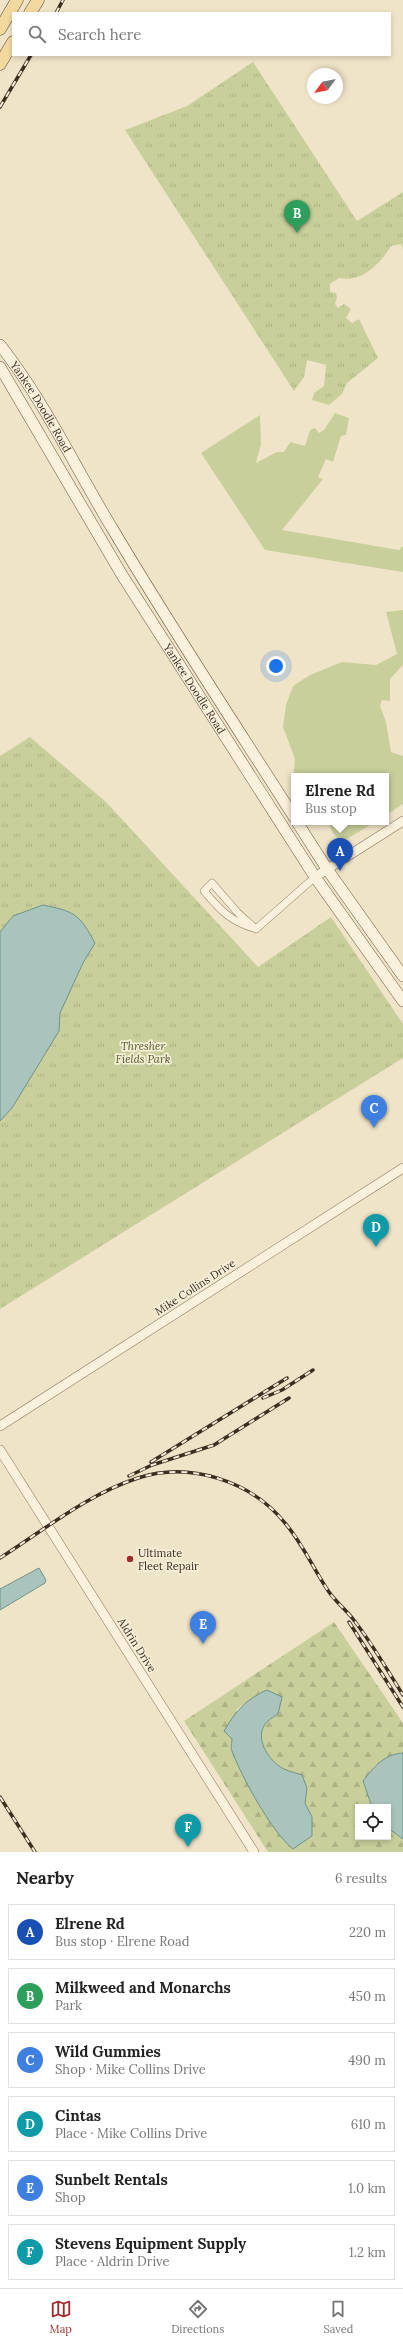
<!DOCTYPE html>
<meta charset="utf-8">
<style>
body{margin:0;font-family:Lora,serif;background:#f6f6f6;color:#222}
.controls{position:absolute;right:12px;bottom:12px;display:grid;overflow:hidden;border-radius:0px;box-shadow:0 2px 6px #0003}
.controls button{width:36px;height:36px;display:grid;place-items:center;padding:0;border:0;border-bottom:1px solid #e0e0e0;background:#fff;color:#222;font:20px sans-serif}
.compass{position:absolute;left:307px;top:68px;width:36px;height:36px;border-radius:50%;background:#fff;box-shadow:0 2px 6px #0003;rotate:237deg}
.you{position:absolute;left:276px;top:666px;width:14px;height:14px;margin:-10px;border:3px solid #fff;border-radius:50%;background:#1a73e8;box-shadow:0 0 0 6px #1a73e833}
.badge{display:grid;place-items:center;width:26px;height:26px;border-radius:50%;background:#9e2a2b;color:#fff;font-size:13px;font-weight:700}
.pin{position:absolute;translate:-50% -33px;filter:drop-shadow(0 1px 2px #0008)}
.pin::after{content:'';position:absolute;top:21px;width:14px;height:12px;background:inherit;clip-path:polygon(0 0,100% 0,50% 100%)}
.popup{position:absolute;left:291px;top:773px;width:98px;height:52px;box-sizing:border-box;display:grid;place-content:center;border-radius:0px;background:#fff;filter:drop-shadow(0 1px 3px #0005);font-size:13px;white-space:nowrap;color:#767676}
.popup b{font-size:15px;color:#222}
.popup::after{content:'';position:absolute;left:50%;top:100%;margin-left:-8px;border:8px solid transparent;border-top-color:#fff}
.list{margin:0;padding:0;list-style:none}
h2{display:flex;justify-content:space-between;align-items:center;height:52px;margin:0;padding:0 16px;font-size:17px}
h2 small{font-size:13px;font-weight:400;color:#767676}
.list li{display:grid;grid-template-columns:26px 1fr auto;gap:12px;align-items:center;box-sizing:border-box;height:56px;margin:0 8px 8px;padding:0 8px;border:1px solid #e0e0e0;border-radius:0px}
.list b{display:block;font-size:15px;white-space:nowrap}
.list p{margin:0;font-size:13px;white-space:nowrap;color:#767676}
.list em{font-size:13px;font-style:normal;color:#767676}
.icon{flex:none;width:22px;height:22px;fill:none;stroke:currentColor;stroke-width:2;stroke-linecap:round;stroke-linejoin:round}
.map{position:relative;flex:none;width:403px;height:1852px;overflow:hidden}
.search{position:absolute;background:#fff;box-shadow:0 2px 6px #0003;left:12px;right:12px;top:12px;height:44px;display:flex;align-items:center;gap:10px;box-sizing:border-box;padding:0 14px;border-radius:0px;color:#767676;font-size:15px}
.sheet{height:436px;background:#fff}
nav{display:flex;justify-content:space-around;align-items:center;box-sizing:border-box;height:56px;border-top:1px solid #e0e0e0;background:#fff;font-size:11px;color:#767676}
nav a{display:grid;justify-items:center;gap:2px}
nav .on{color:#9e2a2b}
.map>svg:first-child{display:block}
.grass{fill:#c9cf9b}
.forest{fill:url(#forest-firs);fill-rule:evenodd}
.park{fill:url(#park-tufts)}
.water{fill:#a9c4bc;stroke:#6f938a}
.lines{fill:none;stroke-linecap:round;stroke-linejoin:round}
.minor-casing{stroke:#8d765c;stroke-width:8}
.tertiary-casing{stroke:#8d765c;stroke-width:10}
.secondary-casing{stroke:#6f573f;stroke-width:12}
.primary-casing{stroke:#5b4430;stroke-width:13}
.minor{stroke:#faf1dc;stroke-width:7}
.tertiary{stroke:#faf1dc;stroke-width:9}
.secondary{stroke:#faf1dc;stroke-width:11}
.primary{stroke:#f3d9a0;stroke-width:12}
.rail-casing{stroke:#3d2e20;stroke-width:3.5}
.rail{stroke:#f7eed8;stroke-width:2;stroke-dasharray:6;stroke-linecap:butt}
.poi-dot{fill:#9e2a2b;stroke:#f7eed8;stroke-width:1.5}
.labels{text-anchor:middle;stroke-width:3.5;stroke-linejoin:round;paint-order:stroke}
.street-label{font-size:11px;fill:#3d2e20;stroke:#f7eed8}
.park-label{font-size:11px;font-style:italic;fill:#4d5a26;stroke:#f7eed8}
.poi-label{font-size:11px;fill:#3d2e20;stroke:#f7eed8;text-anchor:start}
</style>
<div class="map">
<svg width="403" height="1852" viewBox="0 0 403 1852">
<defs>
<pattern id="forest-firs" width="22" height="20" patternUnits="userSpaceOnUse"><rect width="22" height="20" fill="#c9cf9b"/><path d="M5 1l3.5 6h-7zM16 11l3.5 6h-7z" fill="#aeb285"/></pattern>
<pattern id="park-tufts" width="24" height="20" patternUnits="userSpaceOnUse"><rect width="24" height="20" fill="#c9cf9b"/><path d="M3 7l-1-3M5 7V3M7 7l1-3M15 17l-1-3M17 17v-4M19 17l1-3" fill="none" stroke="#aeb285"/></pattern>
</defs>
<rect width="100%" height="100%" fill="#f0e4c8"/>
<path class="grass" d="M335 413 349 418 346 435 341 436 333 462 326 459 318 477 323 479 282 530 399 550 403 546V572L265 550 201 453 260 415 261 444 256 463 277 452H284L290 442 305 446 310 430 315 428 319 433 324 430Z
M403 610V665L390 679V701L382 700 380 706 386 722 391 752 403 756V804L386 815V776H294V781L293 780 295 759 283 727 286 705 293 686 310 675 342 662 376 665 397 654 386 612Z
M329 822H375L342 842 333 833Z"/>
<path class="forest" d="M334 1622 403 1723V1753C386 1754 373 1769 363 1781L372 1807H358V1837H388V1828L403 1839V1852H268L184 1721ZM258 1694 278 1714C274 1717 266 1721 264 1726 255 1741 271 1763 284 1769 290 1772 297 1773 302 1775L307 1788 305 1803 312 1817 231 1750 237 1709Z"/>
<path class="park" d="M253 62 357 221 403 192V249L401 244 391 246C380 264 362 283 339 278L330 284V292L336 293 337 297 335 304 338 308 344 304 351 309 346 318 352 323 359 319 378 358 347 383 342 394 329 405 312 400 314 393 324 386 326 365 307 360 304 377 294 391 125 130 187 106Z
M30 737 106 802 258 967 331 917 403 1024V1058L0 1309V756Z"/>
<path class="water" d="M43 905C76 912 79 914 95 943L83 963 60 1013 59 1031 12 1108 0 1121V932L13 916Z
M39 1568 46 1580 45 1583 0 1610V1589Z
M267 1690 282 1697 278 1714C274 1717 266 1721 264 1726 255 1741 271 1763 284 1769 290 1772 297 1773 302 1775L307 1788 305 1803 312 1817V1836L293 1849C273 1834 241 1776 232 1751 230 1748 232 1743 232 1739L224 1731C235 1712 246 1699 267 1690Z
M403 1753V1839L388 1828V1807H372L363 1781C373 1768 384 1754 403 1753Z"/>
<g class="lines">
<defs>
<path id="minor" d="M256 929C230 921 221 911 204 891L212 883 238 913 256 929 315 877"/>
<path id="tertiary" d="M315 877 403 821
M0 1426 403 1168
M0 1450 254 1852"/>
<g id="secondary">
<path id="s1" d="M0 345C45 402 77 471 115 533 172 629 234 723 294 817"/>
<path id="s2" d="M0 367 122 575 315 877 403 1001"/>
<path d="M297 822 327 869 403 976"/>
</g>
<path id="primary" d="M30 13 38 0
M0 29 17 0
M0 64 13 42"/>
</defs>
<use href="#minor" class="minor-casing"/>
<use href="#tertiary" class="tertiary-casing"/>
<use href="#secondary" class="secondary-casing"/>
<use href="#primary" class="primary-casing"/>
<use href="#minor" class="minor"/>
<use href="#tertiary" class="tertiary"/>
<use href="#secondary" class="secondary"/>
<use href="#primary" class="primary"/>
<defs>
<path id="rail" d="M56 13 63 0
M0 107 31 55
M263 1398 282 1390 313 1370
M151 1462 287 1378
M129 1476 152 1465 214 1445 289 1398
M0 1558C44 1530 88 1494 138 1478 190 1461 251 1481 285 1523 303 1544 314 1570 329 1592 336 1602 346 1610 353 1619 372 1643 387 1670 403 1695
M349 1622 403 1707
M0 1797 35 1852"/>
</defs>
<use href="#rail" class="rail-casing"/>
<use href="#rail" class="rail"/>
</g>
<circle class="poi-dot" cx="130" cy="1559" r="4"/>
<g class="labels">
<g class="street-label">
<text dy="4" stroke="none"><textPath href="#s1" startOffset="74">Yankee Doodle Road</textPath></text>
<text dy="4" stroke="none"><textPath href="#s2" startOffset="376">Yankee Doodle Road</textPath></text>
<text transform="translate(195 1287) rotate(-33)" y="4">Mike Collins Drive</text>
<text transform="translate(137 1645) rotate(58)" y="4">Aldrin Drive</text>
</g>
<g class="park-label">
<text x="143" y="1050">Thresher<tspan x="143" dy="13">Fields Park</tspan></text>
</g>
<g class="poi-label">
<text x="138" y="1557">Ultimate<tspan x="138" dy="13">Fleet Repair</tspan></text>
</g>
</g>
</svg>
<div class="controls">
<button><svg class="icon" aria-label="locate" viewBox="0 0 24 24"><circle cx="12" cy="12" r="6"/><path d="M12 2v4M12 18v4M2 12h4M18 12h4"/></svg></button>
</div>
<svg class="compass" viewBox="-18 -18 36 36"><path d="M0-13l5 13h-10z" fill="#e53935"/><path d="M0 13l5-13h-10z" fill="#767676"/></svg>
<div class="you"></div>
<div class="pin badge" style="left:340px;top:871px;background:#1a4fb4">A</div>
<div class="popup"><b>Elrene Rd</b>Bus stop</div>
<div class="pin badge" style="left:297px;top:233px;background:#2e9e5b">B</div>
<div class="pin badge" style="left:374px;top:1128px;background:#3f7fe0">C</div>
<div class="pin badge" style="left:376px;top:1247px;background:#0f9aa8">D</div>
<div class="pin badge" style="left:203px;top:1644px;background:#3f7fe0">E</div>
<div class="pin badge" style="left:188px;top:1847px;background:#0f9aa8">F</div>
<div class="search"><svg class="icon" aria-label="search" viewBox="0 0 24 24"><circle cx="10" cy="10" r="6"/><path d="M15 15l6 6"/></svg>Search here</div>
</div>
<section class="sheet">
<h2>Nearby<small>6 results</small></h2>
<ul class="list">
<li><span class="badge" style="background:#1a4fb4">A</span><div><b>Elrene Rd</b><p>Bus stop · Elrene Road</p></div><em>220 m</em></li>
<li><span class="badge" style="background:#2e9e5b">B</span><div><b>Milkweed and Monarchs</b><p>Park</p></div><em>450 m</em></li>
<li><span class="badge" style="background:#3f7fe0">C</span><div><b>Wild Gummies</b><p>Shop · Mike Collins Drive</p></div><em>490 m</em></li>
<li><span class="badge" style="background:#0f9aa8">D</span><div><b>Cintas</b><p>Place · Mike Collins Drive</p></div><em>610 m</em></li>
<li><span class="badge" style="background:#3f7fe0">E</span><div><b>Sunbelt Rentals</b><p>Shop</p></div><em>1.0 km</em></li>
<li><span class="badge" style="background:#0f9aa8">F</span><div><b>Stevens Equipment Supply</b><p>Place · Aldrin Drive</p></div><em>1.2 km</em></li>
</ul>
</section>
<nav>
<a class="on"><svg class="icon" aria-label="map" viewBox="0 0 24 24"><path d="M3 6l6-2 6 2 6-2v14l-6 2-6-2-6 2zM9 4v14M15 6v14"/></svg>Map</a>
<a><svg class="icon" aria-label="directions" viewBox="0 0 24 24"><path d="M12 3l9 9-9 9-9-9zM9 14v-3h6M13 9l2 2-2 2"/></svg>Directions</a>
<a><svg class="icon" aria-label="saved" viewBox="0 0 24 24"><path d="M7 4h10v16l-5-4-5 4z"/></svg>Saved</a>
</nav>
